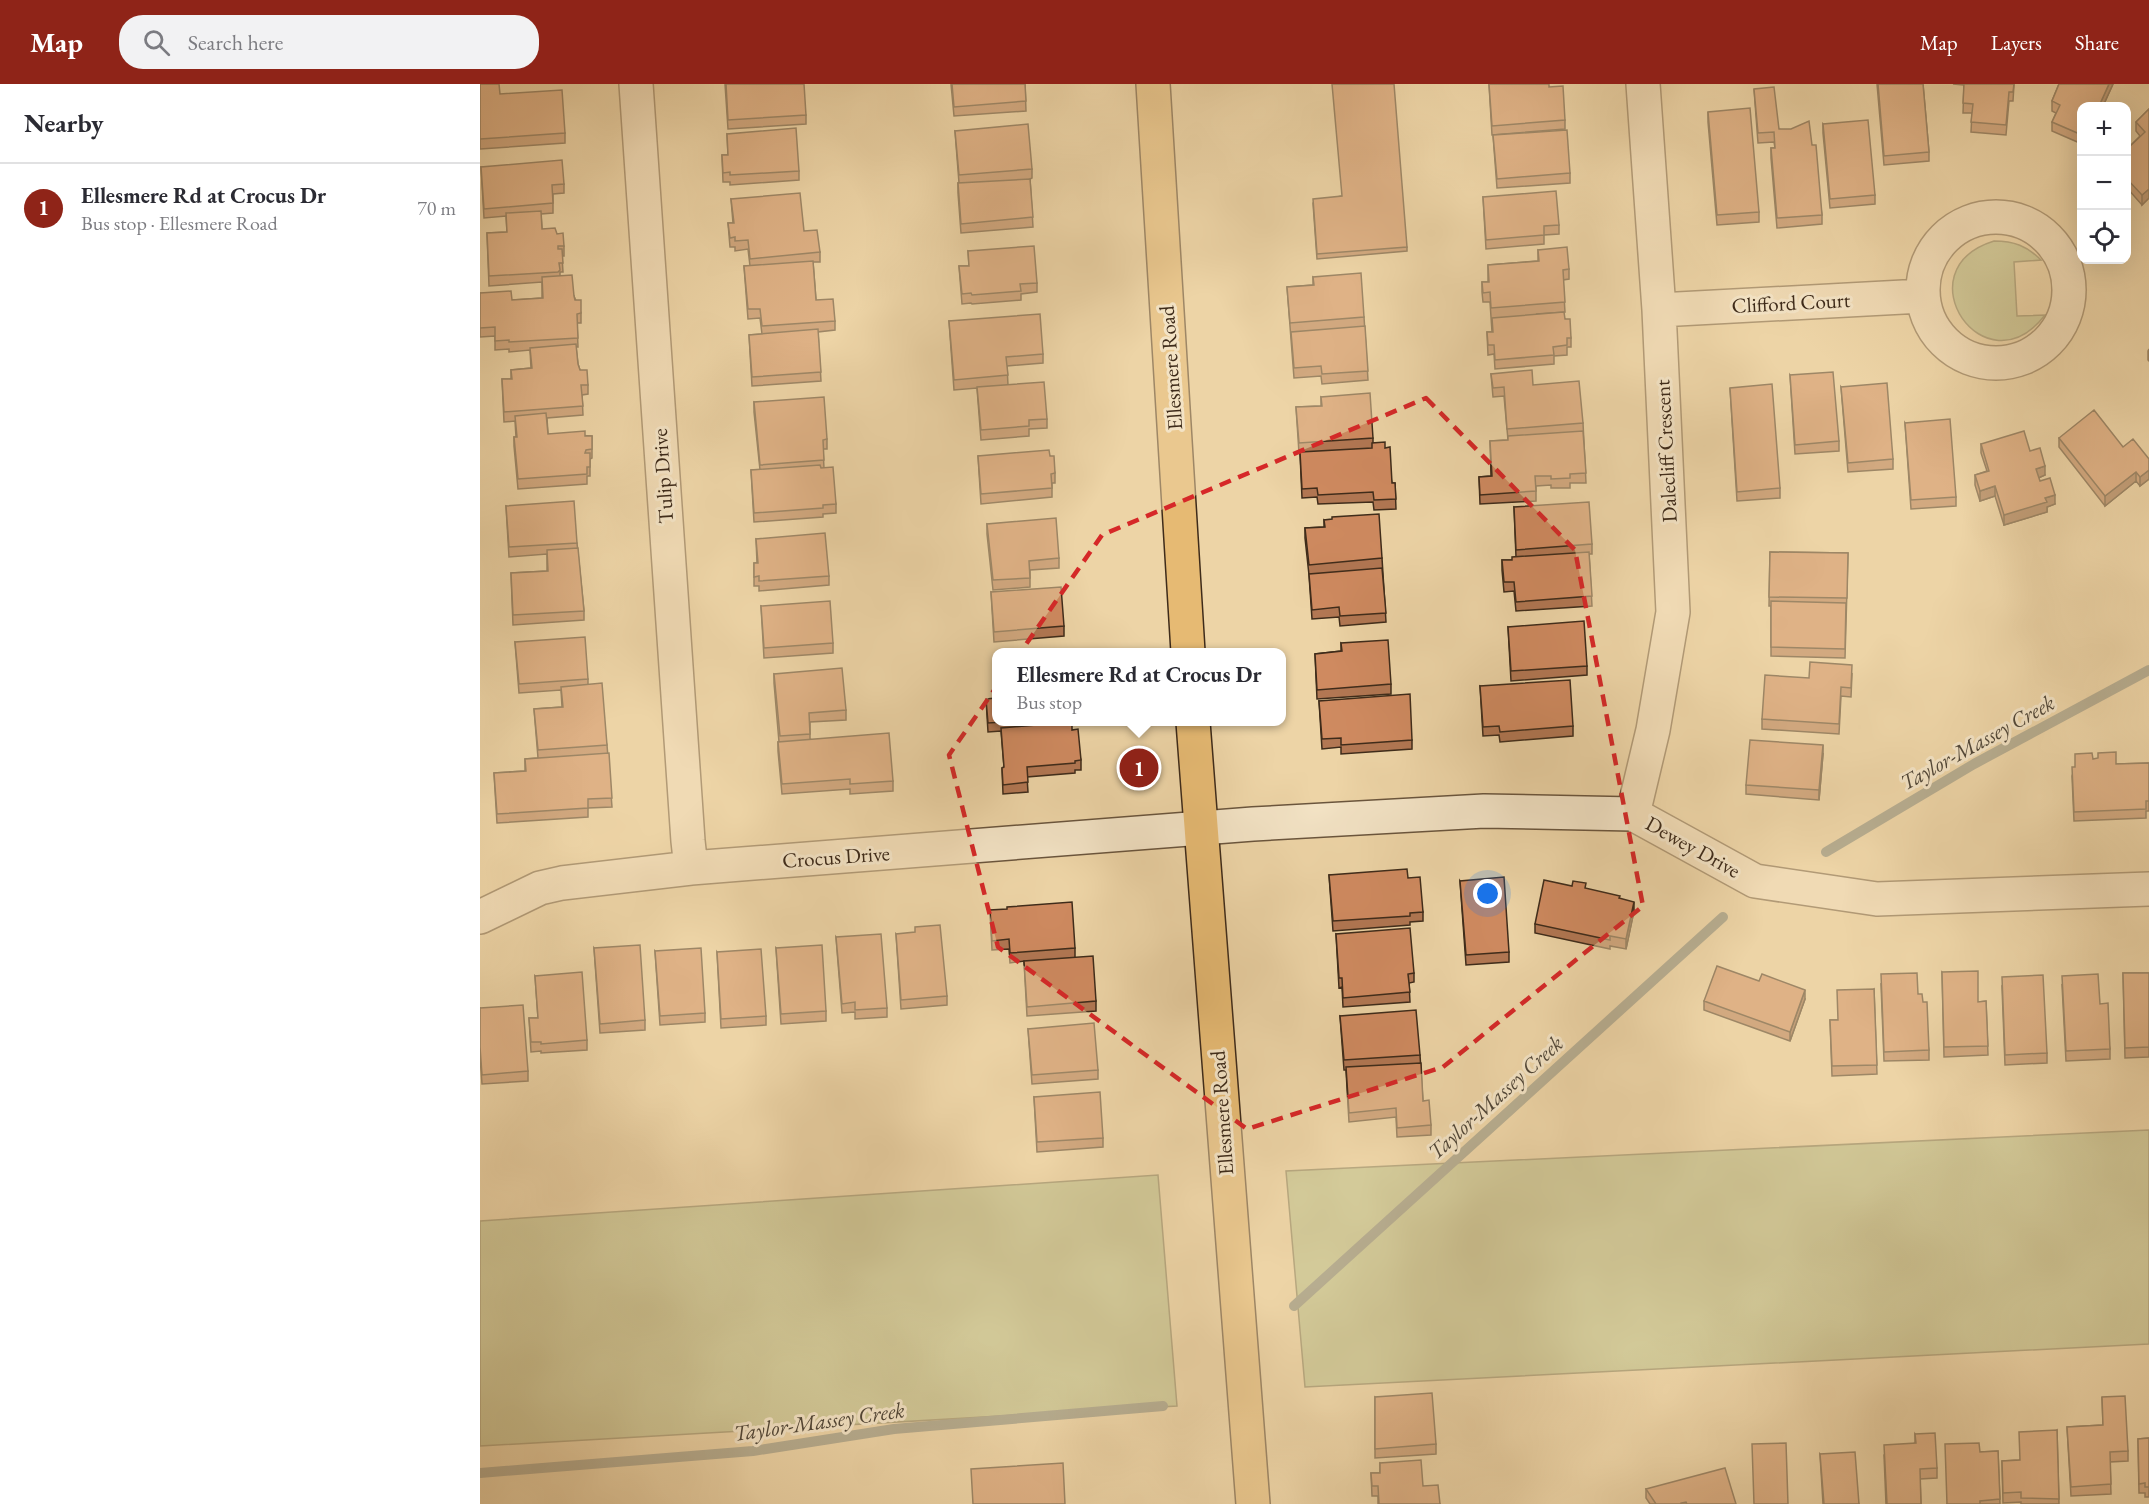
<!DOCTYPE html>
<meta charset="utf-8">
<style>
body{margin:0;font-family:"EB Garamond",serif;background:#f2f2f3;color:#2b2b33}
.controls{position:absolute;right:18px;top:18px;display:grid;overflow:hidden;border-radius:12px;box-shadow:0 6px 24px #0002}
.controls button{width:54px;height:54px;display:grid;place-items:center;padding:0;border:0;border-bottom:2px solid #e1e1e2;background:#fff;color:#2b2b33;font:30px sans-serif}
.you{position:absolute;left:1008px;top:810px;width:21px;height:21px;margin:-15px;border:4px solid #fff;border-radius:50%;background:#1a73e8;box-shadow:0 0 0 9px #1a73e833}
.badge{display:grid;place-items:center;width:39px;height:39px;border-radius:50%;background:#8f2418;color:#fff;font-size:20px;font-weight:700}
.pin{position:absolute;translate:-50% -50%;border:3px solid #fff;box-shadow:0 2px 6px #0006}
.popup{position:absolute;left:512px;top:564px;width:294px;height:78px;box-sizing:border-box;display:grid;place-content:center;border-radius:12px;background:#fff;filter:drop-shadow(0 2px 4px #0005);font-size:20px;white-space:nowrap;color:#7c7c81}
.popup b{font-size:22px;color:#2b2b33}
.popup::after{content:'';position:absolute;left:50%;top:100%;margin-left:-12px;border:12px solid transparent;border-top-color:#fff}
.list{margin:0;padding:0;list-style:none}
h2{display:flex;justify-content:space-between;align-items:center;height:78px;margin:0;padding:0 24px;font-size:26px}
h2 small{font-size:20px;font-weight:400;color:#7c7c81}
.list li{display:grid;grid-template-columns:39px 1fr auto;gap:18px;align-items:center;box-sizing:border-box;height:90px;padding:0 24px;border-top:2px solid #e1e1e2}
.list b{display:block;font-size:22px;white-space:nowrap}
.list p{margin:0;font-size:20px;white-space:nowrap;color:#7c7c81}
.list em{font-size:20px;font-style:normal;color:#7c7c81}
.icon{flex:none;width:33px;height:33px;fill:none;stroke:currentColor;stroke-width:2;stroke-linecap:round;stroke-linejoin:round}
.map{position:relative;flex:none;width:1669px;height:1420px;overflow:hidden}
header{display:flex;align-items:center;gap:36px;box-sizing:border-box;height:84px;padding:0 30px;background:#8f2418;color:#fff}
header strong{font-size:28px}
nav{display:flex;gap:33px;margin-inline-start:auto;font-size:21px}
.search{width:420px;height:54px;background:#f2f2f3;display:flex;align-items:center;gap:15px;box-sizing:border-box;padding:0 21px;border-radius:24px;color:#7c7c81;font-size:22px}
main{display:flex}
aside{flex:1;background:#fff}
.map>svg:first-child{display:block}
.green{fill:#b3be8a;stroke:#787452;stroke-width:1.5}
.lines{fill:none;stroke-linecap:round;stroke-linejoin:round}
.stream{stroke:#767e75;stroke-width:10}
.minor-casing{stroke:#6a553d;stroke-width:36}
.major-casing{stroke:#3e2b1a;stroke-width:36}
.minor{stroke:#f3e3c5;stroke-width:33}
.major{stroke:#e6ba73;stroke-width:33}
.wall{fill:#b27753;stroke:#3e2b1a;stroke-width:1.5}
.shaded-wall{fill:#916143;stroke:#3e2b1a;stroke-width:1.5}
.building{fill:#cf8a60;stroke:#3e2b1a;stroke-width:1.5}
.marked{fill:none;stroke:#d62828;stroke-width:4.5;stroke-dasharray:12 8;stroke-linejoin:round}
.labels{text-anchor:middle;stroke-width:6;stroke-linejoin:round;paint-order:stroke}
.street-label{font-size:21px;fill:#3e2b1a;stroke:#f3e3c5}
.water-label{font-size:22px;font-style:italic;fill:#514738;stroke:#f3e3c5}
</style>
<header>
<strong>Map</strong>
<div class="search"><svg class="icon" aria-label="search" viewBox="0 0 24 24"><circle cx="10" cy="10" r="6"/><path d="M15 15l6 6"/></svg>Search here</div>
<nav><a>Map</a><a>Layers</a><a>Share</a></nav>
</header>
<main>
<aside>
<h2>Nearby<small></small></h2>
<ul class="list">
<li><span class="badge">1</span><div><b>Ellesmere Rd at Crocus Dr</b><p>Bus stop · Ellesmere Road</p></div><em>70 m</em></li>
</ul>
</aside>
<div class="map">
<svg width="1669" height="1420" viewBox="0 0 1669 1420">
<rect width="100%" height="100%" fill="#edd4a6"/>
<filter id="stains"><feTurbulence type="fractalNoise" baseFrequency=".00333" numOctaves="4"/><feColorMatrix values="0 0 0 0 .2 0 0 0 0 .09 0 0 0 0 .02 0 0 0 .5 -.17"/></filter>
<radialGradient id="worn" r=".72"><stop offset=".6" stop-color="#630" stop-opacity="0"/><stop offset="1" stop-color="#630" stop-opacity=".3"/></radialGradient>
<path class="green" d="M1514 157C1534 157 1547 162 1561 176L1534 178 1537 232 1565 231C1505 309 1421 186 1514 157Z
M1669 1046V1260L825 1303 806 1087Z
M678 1091 697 1322 0 1362V1137Z"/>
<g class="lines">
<path class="stream" d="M1346 768 1494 680 1669 586
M814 1222 1243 833
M0 1389 273 1367 414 1345 683 1322"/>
<defs>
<path id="minor" d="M156 0 208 757 211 784
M1443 206a73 73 0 1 1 146 0a73 73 0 1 1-146 0Z
M1179 226 1442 212
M1153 730 1173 646 1193 528 1179 226 1163 0
M0 833 60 804 82 799 211 784 773 740 1004 727 1153 730 1275 797 1397 815 1669 805"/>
<path id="major" d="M673 0 708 568
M713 638 773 1420"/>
</defs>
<use href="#minor" class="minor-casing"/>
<use href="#major" class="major-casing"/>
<use href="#minor" class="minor"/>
<use href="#major" class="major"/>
</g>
<path class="wall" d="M0 0 20 10 85 49V59L0 65Z
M245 0 326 31V40L248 45Z
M471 0H545L546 27 474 32Z
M1009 0 1085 36V45L1012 51Z
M1397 0H1443L1449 68V77L1404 81Z
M1473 0H1534L1533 17H1529L1526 51 1491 48 1492 29H1483L1484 1Z
M1579 0H1633L1623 22H1602V60L1572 47V38L1576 29 1572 27V17Z
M1274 5 1299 45 1332 61 1342 131V140L1297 144 1291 74V64H1295L1294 58 1278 59Z
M1669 25V114L1662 121 1647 104V65L1660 52 1656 47V38Z
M1228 28 1279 128V138L1237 141 1228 38Z
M1343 40 1395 111V120L1350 124 1343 49Z
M475 47 552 85V94L550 95 553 143 481 149 478 109V99H479Z
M247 50 319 87V96L250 101V98H243L242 71H248Z
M1013 51 1090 89V99L1017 104Z
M1 83 84 100V109L73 110V129L61 130 62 145 84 162V172H82L83 188H80V192L94 212 101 229V239H97L98 263H96L98 280 100 286 108 301V310L102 311 103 331 67 334 68 350 112 352V374L110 375V392H107V400L38 405 34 362V353H36L35 337 24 338 22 295H31V286L51 284 50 266 29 268V265L15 266V252L0 253V209L32 216 62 214V198L9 202 7 149 27 148 26 132 4 134Z
M861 112 927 163V167L837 175 833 119Z
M1003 113 1079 141V150L1064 151V160L1006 165Z
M251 115 324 147 340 168V178H333L336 216 355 237V246L338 248 341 297 272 302 269 251 282 250 280 234 268 235 264 182H270L268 165 255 167V163H250L248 139H253Z
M1058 166 1089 185V195L1083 196 1085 228 1056 230 1085 235 1091 254V263H1087V271L1074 272V280L1015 285 1014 270 1008 271 1007 248H1012L1010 218H1003L1002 208V198H1008V181L1058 177Z
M488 167 557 199V208L541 210V216L492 220 491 219 482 220 479 182H489Z
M833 193 884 233 888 296 842 300 841 292 814 294 807 203 833 201Z
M469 237 563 270V279L527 282 528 301 567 335V344L549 345V352L501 356 497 304 474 306Z
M1669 265V277L1668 276V267Z
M1011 290 1053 301 1103 339 1106 399H1090V404H1071V401L1056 402V417L1000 420 999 393 1011 392 1010 357 1028 356 1024 312 1013 313Z
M1310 291 1359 357V367L1315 370Z
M1361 303 1413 375V385L1368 388Z
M1250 304 1300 404V414L1257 417Z
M841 313 893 354V359L905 364 912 399H915L916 425 894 426 893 418 838 420 837 413 822 414 820 369H819L816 323 841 322Z
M274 318 347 355V365H343L344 384 356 420V429L343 430V433L274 438 271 386H280L274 328Z
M1425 339 1476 413V422L1431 425Z
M1579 354 1669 375V395L1660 402 1656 397 1625 422 1579 363Z
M1501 360 1550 367 1565 391 1558 394 1560 397 1575 420 1567 423V428L1524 441 1515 412 1500 417 1495 401V391L1507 387 1501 369Z
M498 372H570L575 389V399H572V413L501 420Z
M26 422 97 459 104 527V536L33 541 31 489 67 487V470L29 473Z
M1034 423 1112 460V470H1109L1112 522 1036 527 1034 507 1024 508 1022 486V476H1032L1036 473Z
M844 436 902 474 906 538 860 542 859 533 832 535 829 491 825 454V444L844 443Z
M507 440 579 474V484L550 486V503L513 506 507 450Z
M276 455 349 492V501L279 507V502H274V479H277Z
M1290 468 1368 469 1365 574 1291 572V522H1289Z
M511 508 584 542V552L514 558Z
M281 522 353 559V569L284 574Z
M1028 543 1107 582V591L1031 597Z
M35 558 108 595V600L127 661 132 723 108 724V733L17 739 14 689 45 687V675L58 674 54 625 82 623 81 606 39 609Z
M861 559 911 600V610L837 615 835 570 861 567Z
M294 590 366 626V636L330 638V655L413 697V707L370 710V705L302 710 298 667V658H299L294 599Z
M1372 590 1371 613 1361 612 1359 650 1282 645V635Z
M1000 602 1093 642V652L1020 658 1019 651 1003 652Z
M506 615 516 638H562V640L592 646 601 676V686H595V689L547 693 548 708 523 710 522 684 524 683 521 647 508 648Z
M839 617 932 656V665L861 670V663L842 665Z
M1343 670 1339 716 1266 710V701Z
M1613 675 1636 680 1669 679V727H1666V734L1594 737 1592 692 1595 683Z
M849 791 928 794 943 828V837L930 838V841L853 847Z
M980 797 1029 868V878L986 881Z
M1106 805 1140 815 1154 827 1146 865 1130 862V865L1055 849V840Z
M510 826 595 864V873L616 917V927L547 932 544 877 530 879 529 865 512 866Z
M416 850 467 912V921L421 925Z
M856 850 934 889V898L929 899 930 918 863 923 862 903 859 904Z
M356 853 407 924V933L375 935V928L362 929Z
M114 864 165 936V946L120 949Z
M296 864 346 927V937L301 940Z
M175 867 225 929V938L180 941Z
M237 868 286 932V941L241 944Z
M1462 888 1498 918 1506 917 1508 971 1464 973Z
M1643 889H1669V973L1645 974Z
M55 892 107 956V966L61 969V967L51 968 49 934H58Z
M1401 900 1438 910 1449 966V976L1404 977Z
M1582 901 1620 920 1630 965V975L1586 977Z
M1522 903 1567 969V979L1525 981Z
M1394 905 1397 990 1352 992 1350 936H1358Z
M1325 915 1310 957 1224 926V917Z
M0 924 48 987V997L2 1000 0 972Z
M860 932 940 971 943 1017 951 1041V1051L917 1053 916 1033 869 1038 866 986H864Z
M548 945 618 986V995L552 1000Z
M554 1013 623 1054V1063L557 1068Z
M895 1313 956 1360V1370L895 1374Z
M1622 1313 1648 1367V1377L1630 1378 1631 1410 1591 1412 1587 1343 1623 1341Z
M1577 1346 1579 1420H1541V1418L1523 1419 1522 1377 1539 1376Z
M1435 1350 1457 1384V1394L1440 1395 1441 1420H1406L1404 1371 1435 1359Z
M1669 1354V1413H1665V1409H1659L1658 1355Z
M1518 1367 1520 1420H1467L1500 1368Z
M1340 1370 1379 1420H1343Z
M900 1379 943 1402 960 1420H898V1412H892L891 1389H900Z
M1166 1405 1256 1420H1170L1166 1414Z"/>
<path class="shaded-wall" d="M1629 0H1633L1623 22H1619Z
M1669 105V114L1662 121V111Z
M1565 382V391L1556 395V385Z
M1669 386V395L1660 402V393Z
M1656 388V397L1625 422V412Z
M1515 402V412L1500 417V407Z
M1575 411V420L1567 423V428L1524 441V431L1565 414Z
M1343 661V670L1339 716V706Z
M1154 818V827L1146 865V855Z
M1325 906V915L1310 957V948Z"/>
<path class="building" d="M0 0H19L20 10 82 6 85 49 0 55Z
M246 0H324L326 31 248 36Z
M472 0H545L546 17 474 23Z
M852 0H914L927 163 837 170 833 115 862 112Z
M1009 0H1069V3L1083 2 1085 36 1012 42Z
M1398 0H1443L1449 68 1404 72Z
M1484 0H1534L1533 8H1529L1526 41 1491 38 1493 20 1483 19Z
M1579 0H1629L1619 22H1602V51L1572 38 1580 21 1572 17Z
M1294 3 1299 45H1311L1329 37 1332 61H1336L1342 131 1297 134 1291 64H1295L1294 48 1278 49 1274 5Z
M1270 24 1279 128 1237 131 1228 28Z
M1669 25V105L1662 111 1647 95V65L1665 48 1656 38Z
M1388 36 1395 111 1350 115 1343 40Z
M548 40 552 85 479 91 475 47Z
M316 44 319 87 250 91V88L243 89 242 71H248L247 50Z
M1087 46 1090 89 1017 95 1013 51Z
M82 76 84 100 72 101 73 119 4 125 1 83Z
M550 95 553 133 481 140 478 99Z
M1076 107 1079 141 1064 142V151L1006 156 1003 113Z
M320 109 324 147 337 146 340 168 270 175 268 156 255 157V153L250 154 248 139H254L251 115Z
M61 127 62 145 75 144 77 150 83 149 84 162H78V165H82L83 179H79L80 186 78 188 9 192 7 149 27 148 26 129Z
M554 162 557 199 540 200 541 207 492 211 491 209 482 210 479 182H489L488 167Z
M1087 163 1089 185 1083 186 1085 218 1011 224 1010 208 1003 209 1002 198H1009L1008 181 1059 177 1058 166Z
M333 177 336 216 353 215 355 237 282 242 280 225H268L264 182Z
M881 189 884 233 810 239 807 203 834 201 833 193Z
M92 191 94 212 95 216H101V229L97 230 98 254 29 258V256L15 257V243L0 244V209L31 207 32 216 63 214 62 193Z
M1084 228 1085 235H1090L1091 254H1087V261L1073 263 1074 271 1015 276 1014 261H1008L1007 248H1013L1012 234Z
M560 230 563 270 526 273 528 291 474 296 469 237Z
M885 242 888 287 842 290 841 282 814 284 811 248Z
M338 245 341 288 272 293 269 251Z
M96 260 98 280 100 286H107L108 301H101L103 322 24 328 22 295H32L31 286 52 284 50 264Z
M1052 286 1053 301 1099 297 1103 339 1027 345 1024 303 1013 304 1011 290Z
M1353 288 1359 357 1315 361 1310 291Z
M564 298 567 335 549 336V342L501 346 497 303Z
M1407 299 1413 375 1368 379 1361 303Z
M1292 300 1300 404 1257 408 1250 304Z
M890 309 893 354 819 359 816 323 842 322 841 313Z
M344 313 347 355 343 356 344 376 280 381 274 318Z
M1614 326 1643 363 1653 355 1669 375V386L1660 393 1656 388 1625 412 1579 354Z
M66 329 68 350 105 347V352H112V365L106 366 105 369H110V383H107V390L38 395 34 353H37L35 332Z
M1470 335 1476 413 1431 416 1425 339Z
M1103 347 1106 389 1090 390V394L1071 395V392H1055L1056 407 1000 411 999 393 1012 392 1010 357 1028 356V352Z
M1544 347 1550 367 1560 364 1565 382 1556 385 1560 397 1570 394 1575 411 1565 414 1567 418 1524 431 1515 402 1500 407 1495 391 1509 387 1501 360Z
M905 358V364L910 363 912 399H915L916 415 894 416 893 408 838 411 837 404 822 405 820 368 892 364V359Z
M569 366 570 372H574L575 389 571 390 572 404 501 410 498 372Z
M340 381 341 384 353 383 356 420 343 421V424L274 429 271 386Z
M94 417 97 459 29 463 26 422Z
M1109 418 1112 460 1036 466 1034 423Z
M899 430 902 474 829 481 825 444 845 443 844 436 852 435V433Z
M576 434 579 474 549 477 550 494 513 496 507 440Z
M345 449 349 492 279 497V492L274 493V479H278L276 455Z
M98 464 104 527 33 531 31 489 68 487 67 466Z
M1109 468 1112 512 1036 518 1034 498H1024L1022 476H1032V473Z
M1290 468 1368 469 1367 514 1289 513Z
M902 484 906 529 860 532 859 523 832 526 829 490Z
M581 503 584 542 514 548 511 508Z
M350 517 353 559 284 564 281 522Z
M1291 517 1366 519 1365 565 1291 563Z
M1104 537 1107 582 1031 587 1028 543Z
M105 553 108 595 39 600 35 558Z
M908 556 911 600 837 606 835 570 862 567 861 559Z
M515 576H516V597Z
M1330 578 1372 581 1371 604 1361 603 1359 640 1282 635 1285 591 1329 594Z
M362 584 366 626 329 629 330 650 300 652 294 590Z
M1090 596 1093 642 1020 648 1019 642 1003 643 1000 602Z
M122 599 127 661 58 666 54 625 83 623 81 603Z
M930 610 932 656 861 661V654L842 655 839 617Z
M516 614V638H523L508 639 506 615Z
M592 638V646L598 645 601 676 595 677V679L547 683 548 698 523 701 522 684 524 683 521 644Z
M409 649 413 697 370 700V695L302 700 298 658Z
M1270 656 1343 661 1339 706 1266 701Z
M1636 668V680L1669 679V717H1666V725L1594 728 1592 683H1595V670L1612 669 1613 675 1618 674V669Z
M129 669 132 714 108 715V724L17 730 14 689 46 687 45 675Z
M927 785 928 794 940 793 943 828 930 829V832L853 837 849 791Z
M1024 793 1029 868 986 871 980 797Z
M1064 796 1092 802 1093 797 1106 799 1105 804 1140 812 1139 814 1154 818 1146 855 1130 852V856L1055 840Z
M592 818 595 864 530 869 529 855 512 857 510 826 527 825V823Z
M460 841 467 912 421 916 416 850 435 848V843Z
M930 844 934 889 928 890 930 908 863 914 862 894H859L856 850Z
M401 850 407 924 375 926V918L362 920 356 853Z
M160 861 165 936 120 940 114 864Z
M342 861 346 927 301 930 296 864Z
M221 864 225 929 180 932 175 867Z
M281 865 286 932 241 935 237 868Z
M613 872 616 917 547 923 544 877Z
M1237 882 1279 897 1282 890 1325 906 1310 948 1224 917Z
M1498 887V918L1506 917 1508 962 1464 963 1462 888Z
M102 888 107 956 61 960V958H51L49 934H58L55 892Z
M1437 889 1438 910H1442L1443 918H1447L1449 966 1404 968 1401 890Z
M1643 889H1669V963L1645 964Z
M1618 890 1620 920 1628 919 1630 965 1586 967 1582 892Z
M1563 891 1567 969 1525 971 1522 893Z
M1394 905 1397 981 1352 982 1350 936H1358L1357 906Z
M43 921 48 987 2 991 0 963V924Z
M936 926 940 971 864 976 860 932Z
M614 939 618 986 552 991 548 945Z
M941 979 943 1017 949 1016 951 1041 917 1044 916 1024 869 1029 866 983Z
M620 1008 623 1054 557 1058 554 1013Z
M952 1309 956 1360 895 1365V1313Z
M1645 1312 1648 1367 1630 1368 1631 1400 1591 1403 1587 1343 1623 1341 1622 1313Z
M1577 1346 1579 1415 1541 1414V1408L1523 1409 1522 1377 1540 1376 1539 1348Z
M1455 1349 1457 1384 1440 1385 1441 1420H1407L1404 1361 1436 1359 1435 1350Z
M1669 1354V1403H1665V1399L1659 1400 1658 1355Z
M1306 1359 1308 1420H1274L1272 1360Z
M1499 1359 1500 1368 1518 1367 1520 1415 1500 1417V1420H1467L1465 1360Z
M1375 1368 1379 1420H1344L1340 1370Z
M941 1376 943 1402 958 1401 960 1420H899L898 1402H892L891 1389H900V1379Z
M583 1379 585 1420H493L491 1385Z
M1245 1384 1256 1420H1207L1206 1418 1201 1419V1420H1176L1166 1405Z"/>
<path d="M0 0H1669V1420H0ZM946 314 1095 466 1163 822 963 983 767 1045 518 863 469 671 622 451Z" fill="#edd4a6" fill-opacity=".55" fill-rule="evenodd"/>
<path class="marked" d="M946 314 1095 466 1163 822 963 983 767 1045 518 863 469 671 622 451Z"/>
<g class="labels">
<g class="street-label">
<text transform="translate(1311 219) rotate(-3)" y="7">Clifford Court</text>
<text transform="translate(691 284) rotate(-94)" y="7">Ellesmere Road</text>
<text transform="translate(1186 367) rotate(-93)" y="7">Dalecliff Crescent</text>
<text transform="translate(183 392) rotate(-94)" y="7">Tulip Drive</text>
<text transform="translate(1213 763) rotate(29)" y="7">Dewey Drive</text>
<text transform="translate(356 773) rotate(-4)" y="7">Crocus Drive</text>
<text transform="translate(742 1029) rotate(-94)" y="7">Ellesmere Road</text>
</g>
<g class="water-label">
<text transform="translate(1497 658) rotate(-29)" y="8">Taylor-Massey Creek</text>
<text transform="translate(1015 1013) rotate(-42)" y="8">Taylor-Massey Creek</text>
<text transform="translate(339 1337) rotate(-8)" y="8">Taylor-Massey Creek</text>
</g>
</g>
<rect width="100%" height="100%" filter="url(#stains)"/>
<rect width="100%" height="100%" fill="url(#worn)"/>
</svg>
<div class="controls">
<button>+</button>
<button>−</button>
<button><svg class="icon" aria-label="locate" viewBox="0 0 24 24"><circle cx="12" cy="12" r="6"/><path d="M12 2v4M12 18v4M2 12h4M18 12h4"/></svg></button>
</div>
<div class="you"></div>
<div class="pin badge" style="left:659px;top:684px">1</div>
<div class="popup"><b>Ellesmere Rd at Crocus Dr</b>Bus stop</div>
</div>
</main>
